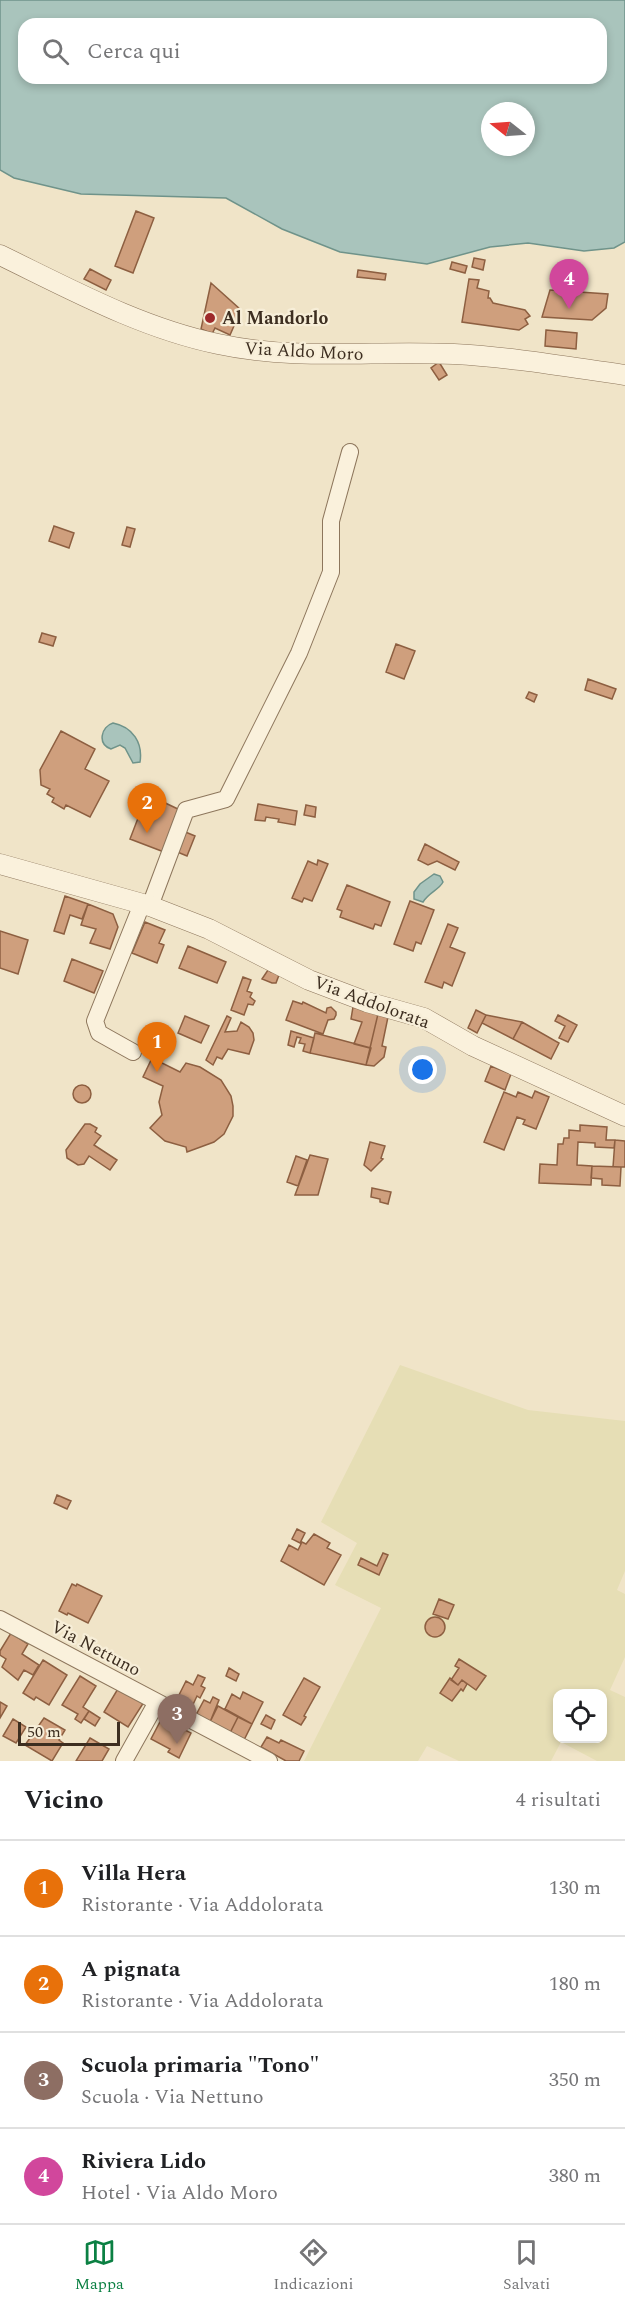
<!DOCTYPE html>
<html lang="it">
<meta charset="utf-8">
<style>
body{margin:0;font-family:Spectral,serif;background:#f6f6f6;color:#202124}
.controls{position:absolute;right:18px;bottom:18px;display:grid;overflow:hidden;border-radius:12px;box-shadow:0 3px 9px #0003}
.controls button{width:54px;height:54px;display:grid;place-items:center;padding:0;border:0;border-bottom:2px solid #e0e0e0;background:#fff;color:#202124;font:30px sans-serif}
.compass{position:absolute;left:481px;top:102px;width:54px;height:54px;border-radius:50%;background:#fff;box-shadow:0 3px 9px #0003;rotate:287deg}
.scale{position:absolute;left:18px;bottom:15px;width:102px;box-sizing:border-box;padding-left:6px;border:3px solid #3d2e20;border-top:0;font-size:16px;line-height:21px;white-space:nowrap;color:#3d2e20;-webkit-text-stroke:4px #f7eed8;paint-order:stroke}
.you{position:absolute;left:423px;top:1070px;width:21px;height:21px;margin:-15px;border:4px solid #fff;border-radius:50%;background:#1a73e8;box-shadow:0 0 0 9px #1a73e833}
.badge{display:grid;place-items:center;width:39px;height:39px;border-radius:50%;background:#0b8043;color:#fff;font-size:20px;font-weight:700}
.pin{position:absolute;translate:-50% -50px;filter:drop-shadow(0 2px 3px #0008)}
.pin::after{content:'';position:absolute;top:32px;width:21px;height:18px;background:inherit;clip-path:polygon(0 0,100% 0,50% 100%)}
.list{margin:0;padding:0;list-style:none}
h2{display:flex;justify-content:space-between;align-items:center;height:78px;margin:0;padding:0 24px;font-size:26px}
h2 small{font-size:20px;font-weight:400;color:#757577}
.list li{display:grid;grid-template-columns:39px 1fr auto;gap:18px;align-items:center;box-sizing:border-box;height:96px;padding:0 24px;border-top:2px solid #e0e0e0}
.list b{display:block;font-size:22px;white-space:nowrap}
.list p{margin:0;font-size:20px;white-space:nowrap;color:#757577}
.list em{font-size:20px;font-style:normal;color:#757577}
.icon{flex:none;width:33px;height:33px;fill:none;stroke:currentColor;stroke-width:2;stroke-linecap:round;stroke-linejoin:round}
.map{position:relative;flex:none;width:625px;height:1761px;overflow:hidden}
.search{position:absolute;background:#fff;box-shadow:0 3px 9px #0003;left:18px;right:18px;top:18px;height:66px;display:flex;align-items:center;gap:15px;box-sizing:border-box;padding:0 21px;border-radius:18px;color:#757577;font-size:22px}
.sheet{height:462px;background:#fff}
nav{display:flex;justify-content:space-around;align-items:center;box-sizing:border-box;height:84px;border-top:2px solid #e0e0e0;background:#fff;font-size:16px;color:#757577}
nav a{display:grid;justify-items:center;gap:3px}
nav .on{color:#0b8043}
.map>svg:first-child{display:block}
.farmland{fill:#e6deb5;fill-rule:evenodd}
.water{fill:#a9c4bc;stroke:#6f938a;stroke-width:1.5;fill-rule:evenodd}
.building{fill:#cf9f7d;stroke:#8d5f41;stroke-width:1.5}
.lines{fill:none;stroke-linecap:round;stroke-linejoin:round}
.minor-casing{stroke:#8d765c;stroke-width:18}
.tertiary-casing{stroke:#8d765c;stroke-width:21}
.minor{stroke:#faf1dc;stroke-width:16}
.tertiary{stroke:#faf1dc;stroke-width:20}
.poi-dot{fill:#9e2a2b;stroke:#f7eed8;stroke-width:2}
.labels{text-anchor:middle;stroke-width:4.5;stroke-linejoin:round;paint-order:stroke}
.poi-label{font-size:18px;font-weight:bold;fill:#3d2e20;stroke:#f7eed8;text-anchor:start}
.street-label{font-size:18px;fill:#3d2e20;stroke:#f7eed8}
</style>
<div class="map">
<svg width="625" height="1761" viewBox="0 0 625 1761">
<rect width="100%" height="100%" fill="#f0e4c8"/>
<path class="farmland" d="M400 1365 528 1410 625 1421V1571L617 1590 625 1594V1657L610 1690 625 1697V1761H597L561 1742 551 1761H459L427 1746 418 1761H304L381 1608 335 1585 357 1543 321 1522ZM558 1694H602V1738H558Z"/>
<path class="water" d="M0 0H625V242L614 248 584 251 528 243 490 247 427 264 340 252 282 229 226 198 81 194 14 178 0 170ZM24 24H601V78H24ZM490 111H526V147H490Z
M113 723C133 727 143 743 140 762L133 763 125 748 120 745 111 749C97 744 101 727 113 723Z
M434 874 440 876 443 882C439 890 429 892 423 902L414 899V892L420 884Z"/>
<path class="building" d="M136 211 154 218 133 273 115 266Z
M474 258 485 260 483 270 472 267Z
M452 262 467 266 465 273 450 269Z
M90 269 111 280 106 290 84 279Z
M358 270 386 274 385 280 357 277Z
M469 279 479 280 477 288 489 291 488 298H490L493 303 525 310 530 316 525 319 528 324 519 330 462 322Z
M211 283 241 310 230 335 215 328 212 334 201 329Z
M550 290 608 294 606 308 592 320 542 317Z
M546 330 577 333 576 349 545 346Z
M439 362 447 375 439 380 431 368Z
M54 526 74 533 69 548 49 541Z
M127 527 135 529 130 547 122 545Z
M42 633 56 637 53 646 39 642Z
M396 644 415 651 404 679 386 672Z
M588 679 616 689 612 699 585 690Z
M529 692 537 695 534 702 526 698Z
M61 731 95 749 85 769 109 781 90 817 66 805 64 809 52 802 54 798 47 794 50 789 41 785 40 770Z
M142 792 180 810 164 852 130 839 140 813 133 810Z
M258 804 297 811 295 825 278 822 279 819 266 817 265 821 255 820Z
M306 805 316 807 315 817 304 815Z
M183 831 195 836 187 856 175 851Z
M425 844 459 862 455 870 437 861 428 865 418 860Z
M318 860 328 864 312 901 304 898 302 902 292 898 308 861 317 865Z
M347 885 390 902 381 926 375 924 373 929 340 917 342 911 337 909Z
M65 896 88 904 82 919 70 915 64 934 54 931Z
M410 901 434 910 421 944 416 942 413 951 394 944Z
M88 904 113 914 118 927 110 949 90 943 96 929 81 925Z
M145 922 165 930 159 943 164 945 157 963 132 953Z
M448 924 458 928 450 947 465 953 452 986 444 982 442 988 425 982Z
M0 931 28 940 18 974 0 968Z
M188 946 226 962 217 983 179 968Z
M72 959 103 971 94 993 64 981Z
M274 967 279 975 276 983H272L262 979 268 970 271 972Z
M243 977 251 980 247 991 252 993 250 997 255 1001 253 1005 248 1004 244 1015 231 1010Z
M293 1001 302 1004 303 1002 326 1013 327 1008 331 1007 336 1012V1015L334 1019 328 1020 323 1034 286 1020Z
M353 1007 378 1014 370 1048 354 1044 362 1022 351 1019Z
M476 1010 486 1015 477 1033 468 1028Z
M378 1014 388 1017 382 1046 386 1047 384 1057 374 1066 366 1065Z
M486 1015 522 1022 513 1039 482 1023Z
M558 1015 577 1025 568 1042 559 1038 565 1026 555 1021Z
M185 1016 209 1026 201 1043 178 1033Z
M227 1016 231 1018 225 1032 237 1031 241 1022 249 1027 253 1033 254 1040 249 1054 228 1049 222 1059 217 1057 213 1065 206 1060Z
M522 1022 559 1043 551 1059 513 1039Z
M148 1029 174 1040 170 1049 144 1039Z
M291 1031 314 1038 310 1053 303 1051 305 1044 299 1043 301 1038 297 1037 294 1047 288 1045Z
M315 1033 371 1048 366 1065 310 1053Z
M152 1058 180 1072 186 1063 200 1067 221 1080 231 1096 233 1106V1116L224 1134 214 1142 187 1152 186 1147 165 1141 150 1128 162 1115 159 1102 163 1086 143 1077Z
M491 1066 511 1074 505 1090 485 1081Z
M73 1094a9 9 0 1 1 18 0a9 9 0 1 1-18 0Z
M535 1091 549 1097 536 1129 523 1124 525 1120 517 1117 504 1150 484 1142 504 1092 516 1097 518 1092 532 1098Z
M85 1124H90L97 1128 95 1132 101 1136 94 1145 117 1160 110 1170 89 1156 84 1164 78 1165 67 1158 66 1150Z
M580 1125 607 1127 606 1140H615L614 1148 595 1147V1143L578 1142 577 1165 592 1166 591 1185 539 1183 540 1164 557 1165 558 1144H563L564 1138H569V1130L580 1131Z
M615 1140 625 1141V1167H613Z
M370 1142 385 1146 381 1158 383 1159 371 1171 364 1165Z
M310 1155 328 1159 318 1195H295Z
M296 1156 307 1160 298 1186 287 1182Z
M592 1166 621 1167 620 1186 602 1185V1179L591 1178Z
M372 1188 391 1192 388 1204 380 1202V1199L371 1197Z
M57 1495 71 1501 67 1509 54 1503Z
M297 1529 305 1533 300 1543 292 1539Z
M314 1534 330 1543 327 1548 341 1555 324 1585 281 1561 289 1545 298 1550 302 1542 306 1544Z
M383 1553 388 1555 379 1575 358 1565 361 1558 377 1566Z
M72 1584 76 1586 77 1584 102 1596 88 1623 68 1613 67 1615 59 1611Z
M439 1599 454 1605 448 1619 433 1614Z
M425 1627a10 10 0 1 1 20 0a10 10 0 1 1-20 0Z
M11 1633 28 1644 22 1654 39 1665 33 1675 24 1670 18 1680 2 1667 6 1659 0 1655V1651Z
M459 1659 486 1676 476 1690 462 1680 458 1685 451 1680 459 1668 455 1666Z
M43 1660 67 1675 49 1705 36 1697 34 1700 23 1693Z
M229 1668 239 1674 236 1681 226 1676Z
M198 1675 205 1678 201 1686 205 1688 200 1698 197 1696 190 1711 175 1703 186 1681 193 1685Z
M80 1676 96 1686 83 1707 89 1711 81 1723 75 1719 78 1714 62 1705Z
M304 1678 320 1687 304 1716 306 1717 301 1725 283 1715Z
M450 1678 458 1685 462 1680 467 1684 463 1691 461 1689 452 1701 440 1693Z
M119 1687 144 1702 128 1727 104 1712Z
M243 1692 263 1702 252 1724 225 1709 232 1694 240 1699Z
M213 1697 219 1700 210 1722 196 1715 204 1700 210 1703Z
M0 1702 7 1706 0 1718Z
M218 1706 238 1717 230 1733 210 1722Z
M89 1711 100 1718 95 1726 84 1719Z
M266 1715 275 1720 271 1729 261 1724Z
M238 1717 252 1724 244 1740 230 1733Z
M44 1718 65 1730 59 1740 63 1743 52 1761 25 1745Z
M162 1718 191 1733 179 1758 168 1752 170 1749 151 1739Z
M13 1719 26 1727 16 1743 3 1736Z
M267 1737 279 1743 281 1740 304 1751 299 1761H286L261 1747Z
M90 1738 109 1749 102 1761H76Z"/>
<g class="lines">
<defs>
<path id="minor" d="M150 906 186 810 226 799 299 653 331 572V521L350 452
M133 1052 99 1033 95 1021 142 904
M0 1619 269 1761
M124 1761 157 1702"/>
<path id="tertiary" d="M0 255C70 289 141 328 218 344 296 361 375 350 454 354 511 357 568 367 625 375
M0 864 150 906 209 929 309 980 367 1002 424 1018 473 1046 625 1116"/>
</defs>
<use href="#minor" class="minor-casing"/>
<use href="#tertiary" class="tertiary-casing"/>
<use href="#minor" class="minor"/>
<use href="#tertiary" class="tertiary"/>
</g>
<circle class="poi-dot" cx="210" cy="318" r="6"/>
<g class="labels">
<g class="poi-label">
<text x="222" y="324">Al Mandorlo</text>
</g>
<g class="street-label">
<text transform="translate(304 351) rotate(3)" y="6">Via Aldo Moro</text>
<text transform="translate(372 1002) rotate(20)" y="6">Via Addolorata</text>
<text transform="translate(96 1648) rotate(28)" y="6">Via Nettuno</text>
</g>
</g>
</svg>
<div class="controls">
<button><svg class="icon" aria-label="locate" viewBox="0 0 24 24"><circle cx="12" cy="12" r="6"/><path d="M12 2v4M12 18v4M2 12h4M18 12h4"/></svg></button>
</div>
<svg class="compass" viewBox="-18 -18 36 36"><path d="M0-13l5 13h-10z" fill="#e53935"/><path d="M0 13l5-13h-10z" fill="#757577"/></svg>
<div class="scale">50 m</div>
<div class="you"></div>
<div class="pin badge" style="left:157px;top:1072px;background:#e8710a">1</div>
<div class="pin badge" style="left:147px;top:833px;background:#e8710a">2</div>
<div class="pin badge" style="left:177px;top:1744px;background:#8d6e63">3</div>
<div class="pin badge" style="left:569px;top:309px;background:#d1479c">4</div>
<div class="search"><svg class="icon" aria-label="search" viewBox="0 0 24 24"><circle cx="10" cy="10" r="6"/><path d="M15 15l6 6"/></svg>Cerca qui</div>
</div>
<section class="sheet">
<h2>Vicino<small>4 risultati</small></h2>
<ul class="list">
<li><span class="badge" style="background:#e8710a">1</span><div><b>Villa Hera</b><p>Ristorante · Via Addolorata</p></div><em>130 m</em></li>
<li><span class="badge" style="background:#e8710a">2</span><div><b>A pignata</b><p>Ristorante · Via Addolorata</p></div><em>180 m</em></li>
<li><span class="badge" style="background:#8d6e63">3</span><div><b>Scuola primaria &quot;Tono&quot;</b><p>Scuola · Via Nettuno</p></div><em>350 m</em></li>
<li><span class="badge" style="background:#d1479c">4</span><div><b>Riviera Lido</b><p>Hotel · Via Aldo Moro</p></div><em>380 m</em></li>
</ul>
</section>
<nav>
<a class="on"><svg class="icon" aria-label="map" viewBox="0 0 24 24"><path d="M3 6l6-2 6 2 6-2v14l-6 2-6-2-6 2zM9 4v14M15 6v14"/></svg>Mappa</a>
<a><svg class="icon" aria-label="directions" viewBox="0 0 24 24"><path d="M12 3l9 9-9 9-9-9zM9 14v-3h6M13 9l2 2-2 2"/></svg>Indicazioni</a>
<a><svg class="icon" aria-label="saved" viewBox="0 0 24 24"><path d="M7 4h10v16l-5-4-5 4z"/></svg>Salvati</a>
</nav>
